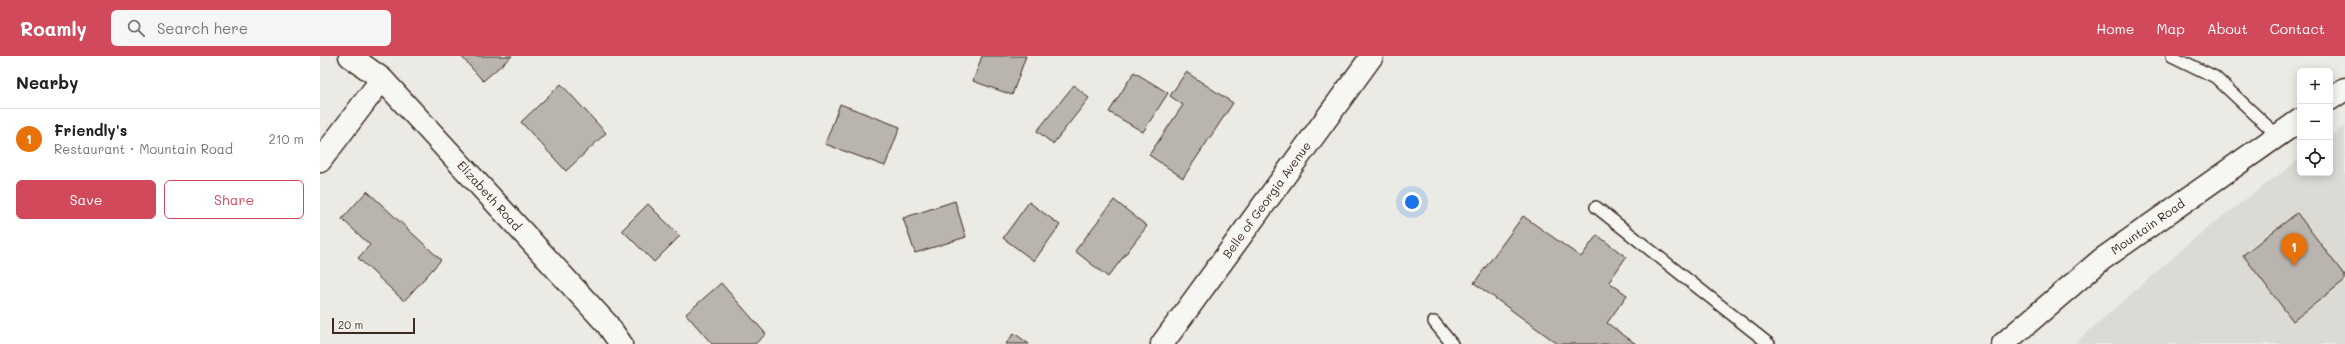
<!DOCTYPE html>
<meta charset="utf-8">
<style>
body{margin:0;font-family:Mali,sans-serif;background:#f6f6f6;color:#222}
.controls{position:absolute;right:12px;top:12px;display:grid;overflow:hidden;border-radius:6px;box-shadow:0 2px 10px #0003}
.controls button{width:36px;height:36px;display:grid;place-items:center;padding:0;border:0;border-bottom:1px solid #e0e0e0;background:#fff;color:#222;font:20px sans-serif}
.scale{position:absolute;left:12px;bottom:10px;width:83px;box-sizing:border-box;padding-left:4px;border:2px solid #3b2a1e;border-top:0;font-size:11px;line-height:14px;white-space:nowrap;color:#3b2a1e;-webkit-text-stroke:3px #f6f6f2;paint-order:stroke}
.you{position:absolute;left:1092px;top:146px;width:14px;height:14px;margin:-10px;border:3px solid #fff;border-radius:50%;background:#1a73e8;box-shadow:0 0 0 6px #1a73e833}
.badge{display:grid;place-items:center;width:26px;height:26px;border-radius:50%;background:#d1495b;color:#fff;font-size:13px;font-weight:700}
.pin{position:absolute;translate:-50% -33px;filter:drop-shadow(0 1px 2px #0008)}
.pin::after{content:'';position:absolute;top:21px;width:14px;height:12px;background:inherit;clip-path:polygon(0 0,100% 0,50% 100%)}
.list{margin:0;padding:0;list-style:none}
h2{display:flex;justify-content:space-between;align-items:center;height:52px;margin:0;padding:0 16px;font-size:17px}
h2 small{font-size:13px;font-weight:400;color:#767676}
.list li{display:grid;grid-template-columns:26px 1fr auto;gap:12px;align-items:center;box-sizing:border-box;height:60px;padding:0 16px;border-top:1px solid #e0e0e0}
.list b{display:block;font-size:15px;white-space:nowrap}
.list p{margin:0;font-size:13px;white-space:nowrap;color:#767676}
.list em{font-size:13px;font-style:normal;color:#767676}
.actions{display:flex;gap:8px;padding:12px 16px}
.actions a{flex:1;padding:9px 0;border:1px solid #d1495b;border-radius:6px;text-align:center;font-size:14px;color:#d1495b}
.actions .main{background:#d1495b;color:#fff}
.icon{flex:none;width:22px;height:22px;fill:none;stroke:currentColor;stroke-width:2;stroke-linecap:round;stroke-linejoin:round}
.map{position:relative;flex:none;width:2025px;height:288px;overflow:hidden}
header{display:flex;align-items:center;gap:24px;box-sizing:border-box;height:56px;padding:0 20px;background:#d1495b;color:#fff}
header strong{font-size:19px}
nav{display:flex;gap:22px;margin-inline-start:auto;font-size:14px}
.search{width:280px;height:36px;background:#f6f6f6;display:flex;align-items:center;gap:10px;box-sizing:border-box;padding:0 14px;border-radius:6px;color:#767676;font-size:15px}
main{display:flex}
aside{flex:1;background:#fff}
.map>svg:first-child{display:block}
.built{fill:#dcdad4}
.building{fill:#bab4ae;stroke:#3b2a1e}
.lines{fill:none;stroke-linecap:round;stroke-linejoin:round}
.service-casing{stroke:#3b2a1e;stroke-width:14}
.minor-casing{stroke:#3b2a1e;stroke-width:25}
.secondary-casing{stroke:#3b2a1e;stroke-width:25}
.service{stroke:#f6f6f2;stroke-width:11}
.minor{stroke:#f6f6f2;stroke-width:22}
.secondary{stroke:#f6f6f2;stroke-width:22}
.labels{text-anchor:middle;stroke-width:3;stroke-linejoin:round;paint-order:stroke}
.street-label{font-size:12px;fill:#3b2a1e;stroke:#f6f6f2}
</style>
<header>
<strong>Roamly</strong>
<div class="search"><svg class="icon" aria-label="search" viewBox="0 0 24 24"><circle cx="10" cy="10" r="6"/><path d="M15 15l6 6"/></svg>Search here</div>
<nav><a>Home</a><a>Map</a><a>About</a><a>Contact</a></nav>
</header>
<main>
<aside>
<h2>Nearby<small></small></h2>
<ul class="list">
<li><span class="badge" style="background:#e8710a">1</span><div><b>Friendly's</b><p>Restaurant · Mountain Road</p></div><em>210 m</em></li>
</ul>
<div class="actions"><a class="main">Save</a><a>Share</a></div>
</aside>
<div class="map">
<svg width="2025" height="288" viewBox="0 0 2025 288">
<rect width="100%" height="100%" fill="#ebeae5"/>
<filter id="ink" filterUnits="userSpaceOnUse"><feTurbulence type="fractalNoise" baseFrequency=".025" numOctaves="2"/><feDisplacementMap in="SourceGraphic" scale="8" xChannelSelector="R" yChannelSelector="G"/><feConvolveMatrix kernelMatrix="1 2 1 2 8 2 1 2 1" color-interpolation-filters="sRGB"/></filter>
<g filter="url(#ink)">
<path class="built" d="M2025 70V288H1754L1887 172 1980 103V117H2010V81Z"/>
<path class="building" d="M141 0H192L163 25Z
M662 0H706L692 39 653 25Z
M814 16 848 37 823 76 789 56Z
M866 16 913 47 863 122 829 99 863 49 850 40Z
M241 28 286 77 246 115 201 66Z
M754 29 769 42 733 88 717 75Z
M520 48 580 71 565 110 505 88Z
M47 135 121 204 84 245 38 202 50 189 22 163Z
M794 144 827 170 788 221 755 195Z
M635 145 646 181 595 197 583 162Z
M709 146 740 169 714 205 683 182Z
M328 148 360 180 334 206 302 174Z
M1977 157 2025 220V224L1973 265 1923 199Z
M1203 160 1261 201 1277 179 1306 201 1289 226 1307 239 1287 267 1316 288H1238L1154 227Z
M401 227 446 278 435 288H392L366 258Z
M694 277 709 288H686Z"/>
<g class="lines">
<defs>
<path id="service" d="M1852 0 1895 21 1958 80
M1276 151 1449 288
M1114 266 1132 288"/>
<path id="minor" d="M30 0 62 23 287 268 301 288
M0 105 62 23
M842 288 1052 0"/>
<path id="secondary" d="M2010 43 2025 33
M1683 288 1781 204 1980 64"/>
</defs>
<use href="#service" class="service-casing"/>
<use href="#minor" class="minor-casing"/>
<use href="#secondary" class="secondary-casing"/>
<use href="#service" class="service"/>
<use href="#minor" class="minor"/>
<use href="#secondary" class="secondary"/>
</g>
</g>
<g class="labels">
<g class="street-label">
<text transform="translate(169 140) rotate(48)" y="4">Elizabeth Road</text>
<text transform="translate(947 144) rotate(-54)" y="4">Belle of Georgia Avenue</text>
<text transform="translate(1828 171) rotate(-35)" y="4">Mountain Road</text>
</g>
</g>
</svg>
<div class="controls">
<button>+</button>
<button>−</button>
<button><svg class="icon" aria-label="locate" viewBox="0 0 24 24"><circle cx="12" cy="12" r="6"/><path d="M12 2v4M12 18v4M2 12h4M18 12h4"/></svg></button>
</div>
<div class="scale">20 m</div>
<div class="you"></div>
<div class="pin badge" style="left:1974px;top:210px;background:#e8710a">1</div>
</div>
</main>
